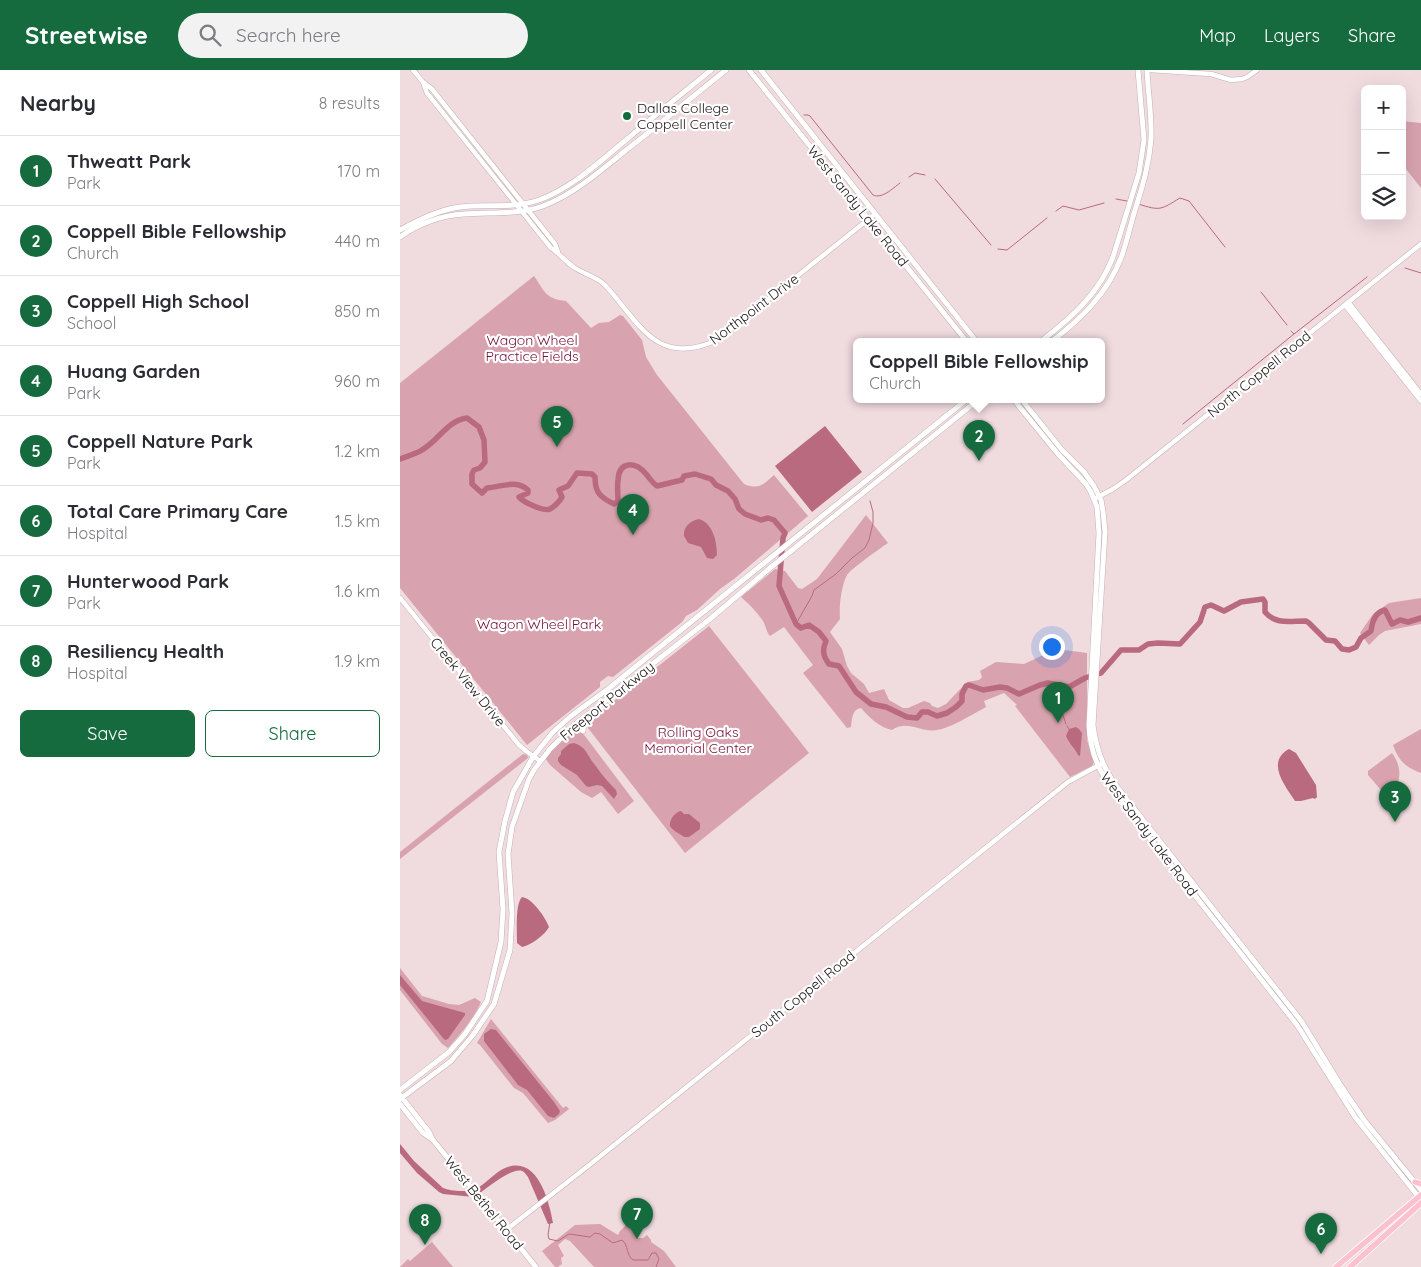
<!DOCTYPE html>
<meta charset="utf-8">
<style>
body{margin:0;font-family:Quicksand,sans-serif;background:#f2f2f3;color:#2b2b33}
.controls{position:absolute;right:15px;top:15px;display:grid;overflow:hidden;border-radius:8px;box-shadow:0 5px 20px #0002}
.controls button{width:45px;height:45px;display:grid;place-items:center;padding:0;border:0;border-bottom:1px solid #e1e1e2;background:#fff;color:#2b2b33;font:25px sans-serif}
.you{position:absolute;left:651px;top:576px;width:18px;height:18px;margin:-12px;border:4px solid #fff;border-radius:50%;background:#1a73e8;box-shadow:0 0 0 8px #1a73e833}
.badge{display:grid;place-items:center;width:32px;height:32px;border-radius:50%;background:#156b3e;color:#fff;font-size:16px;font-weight:700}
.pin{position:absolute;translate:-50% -41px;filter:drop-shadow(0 1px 2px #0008)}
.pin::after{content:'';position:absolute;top:26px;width:18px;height:15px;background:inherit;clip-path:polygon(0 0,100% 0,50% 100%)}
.popup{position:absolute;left:453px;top:268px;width:252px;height:65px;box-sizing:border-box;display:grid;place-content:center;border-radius:8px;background:#fff;filter:drop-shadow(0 1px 4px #0005);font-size:16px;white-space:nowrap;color:#7c7c81}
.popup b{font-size:19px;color:#2b2b33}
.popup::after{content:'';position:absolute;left:50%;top:100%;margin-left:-10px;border:10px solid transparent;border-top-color:#fff}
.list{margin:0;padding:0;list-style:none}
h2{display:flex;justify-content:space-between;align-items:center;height:65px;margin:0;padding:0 20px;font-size:21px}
h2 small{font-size:16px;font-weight:400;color:#7c7c81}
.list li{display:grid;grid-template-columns:32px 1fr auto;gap:15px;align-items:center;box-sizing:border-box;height:70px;padding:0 20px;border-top:1px solid #e1e1e2}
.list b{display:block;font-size:19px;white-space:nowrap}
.list p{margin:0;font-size:16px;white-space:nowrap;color:#7c7c81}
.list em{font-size:16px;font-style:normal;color:#7c7c81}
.actions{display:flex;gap:10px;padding:15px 20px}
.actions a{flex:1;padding:11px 0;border:1px solid #156b3e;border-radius:8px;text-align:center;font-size:18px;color:#156b3e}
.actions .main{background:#156b3e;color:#fff}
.icon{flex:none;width:28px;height:28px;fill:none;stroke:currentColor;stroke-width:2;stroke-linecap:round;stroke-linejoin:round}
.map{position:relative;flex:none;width:1021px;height:1197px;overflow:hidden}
header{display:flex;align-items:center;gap:30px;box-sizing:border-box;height:70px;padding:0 25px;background:#156b3e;color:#fff}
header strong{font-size:24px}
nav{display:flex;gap:28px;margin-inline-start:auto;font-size:18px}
.search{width:350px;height:45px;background:#f2f2f3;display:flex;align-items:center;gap:12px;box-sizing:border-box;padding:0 18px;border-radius:28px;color:#7c7c81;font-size:19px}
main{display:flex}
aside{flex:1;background:#fff}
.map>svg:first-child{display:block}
.green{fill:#d8a3ae}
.water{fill:#ba6a7e}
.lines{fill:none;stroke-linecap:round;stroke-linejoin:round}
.stream{stroke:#ba6a7e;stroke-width:1}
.river{stroke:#ba6a7e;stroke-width:5.5}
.tertiary-casing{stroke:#c4b0b4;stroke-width:5.5}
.secondary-casing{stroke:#c4b0b4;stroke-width:6}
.primary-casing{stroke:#fff;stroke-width:7}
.tertiary{stroke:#fff;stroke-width:4.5}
.secondary{stroke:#fff;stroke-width:5}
.primary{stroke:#fbc1d0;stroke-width:5.5}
.poi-dot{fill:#156b3e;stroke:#fff;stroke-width:2}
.labels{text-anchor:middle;stroke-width:4.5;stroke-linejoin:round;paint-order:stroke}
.poi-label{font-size:14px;fill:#1b1415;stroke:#fff;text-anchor:start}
.street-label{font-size:14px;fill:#1b1415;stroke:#fff}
.park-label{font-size:14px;fill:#741036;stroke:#fff}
</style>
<header>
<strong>Streetwise</strong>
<div class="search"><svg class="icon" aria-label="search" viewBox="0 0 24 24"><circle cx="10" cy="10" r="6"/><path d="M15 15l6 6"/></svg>Search here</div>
<nav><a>Map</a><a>Layers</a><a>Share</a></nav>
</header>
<main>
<aside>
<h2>Nearby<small>8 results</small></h2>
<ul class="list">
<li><span class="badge">1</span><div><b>Thweatt Park</b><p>Park</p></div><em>170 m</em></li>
<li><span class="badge">2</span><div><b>Coppell Bible Fellowship</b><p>Church</p></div><em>440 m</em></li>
<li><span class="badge">3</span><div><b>Coppell High School</b><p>School</p></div><em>850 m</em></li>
<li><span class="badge">4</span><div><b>Huang Garden</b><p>Park</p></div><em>960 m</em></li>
<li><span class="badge">5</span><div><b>Coppell Nature Park</b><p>Park</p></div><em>1.2 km</em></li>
<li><span class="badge">6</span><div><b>Total Care Primary Care</b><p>Hospital</p></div><em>1.5 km</em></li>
<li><span class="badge">7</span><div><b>Hunterwood Park</b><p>Park</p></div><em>1.6 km</em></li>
<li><span class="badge">8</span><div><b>Resiliency Health</b><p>Hospital</p></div><em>1.9 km</em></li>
</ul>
<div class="actions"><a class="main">Save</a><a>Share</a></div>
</aside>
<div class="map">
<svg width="1021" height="1197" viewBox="0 0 1021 1197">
<rect width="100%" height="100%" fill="#f0dbdf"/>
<path class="green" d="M1002 51 1021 53V118L1002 94Z
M134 206C144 220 145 229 166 231L191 258 199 253 209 252 220 245 223 246 242 270 246 287 257 305 344 414C359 420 363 415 374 405L408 446 334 509 320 519 297 540 286 546 282 552 213 607 208 606 200 612V617L127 675 0 518V313Z
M466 445 488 473C480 478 450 500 447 505 441 516 439 537 440 549L430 562 442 579 447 596 451 603 464 614 469 623 484 619 489 630 503 638H508L524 631 530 633 532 636 538 638 546 634 567 612 579 610 582 607 580 601 596 592 624 594 656 579 687 583V670L694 692 692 696 670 707 615 636 617 635 604 623 584 631 586 637C573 644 551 658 537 660 521 663 507 649 492 660 480 658 469 647 461 638 452 639 452 649 451 657L447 658 403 603 413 595 384 557 370 566C366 561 366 556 363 551 357 542 349 534 341 527L375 499 385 501 398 518 402 519 417 509Z
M1021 528V554L985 561 979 565 969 575 960 563 973 544 989 533Z
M309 556 409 683 285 783 188 658 190 650Z
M174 659H179L185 666 234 731 218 744 201 722 192 728 181 722 150 695 145 688 148 684Z
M1021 659V703C1006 698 998 690 993 675Z
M992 683C1003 698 1002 715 987 727L968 705V701Z
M123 684 127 685 128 688 0 789V782Z
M0 898 22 926 49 934 59 935 75 928 81 932C75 947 59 966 48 978L42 974 0 920Z
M91 949 163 1038 166 1036 169 1039 155 1050 148 1053 123 1023 114 1018 80 975 77 973Z
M200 1154 218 1165 220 1161 226 1155 236 1159V1165L238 1168H243L247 1165 251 1170V1172L264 1181 276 1197H194L170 1171 165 1169 158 1175 164 1186 161 1188 162 1194 158 1197H155L142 1181 175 1155Z
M32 1172 53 1197H0L8 1189 10 1191Z"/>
<path class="water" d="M425 356 462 402 412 442 375 396Z
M299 449C313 453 317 472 317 485L313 489 307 488 301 477 288 473 284 466C283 457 290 451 299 449Z
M676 657 679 659 682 663 680 686 678 685C675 678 669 674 666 666L669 659Z
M174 673C186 676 188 687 195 695 201 704 209 713 216 720L217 724 214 729 202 716 197 715 189 717 186 716 177 705 161 695 158 691V688L161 684V681L169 674Z
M889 679 896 683 916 715 917 727 915 729 913 728 901 731H895C886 717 865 692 889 679Z
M281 741 284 744H289L300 753V759L289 767H284C280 764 272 760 270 756 269 750 275 742 281 741Z
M122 827C132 828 146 848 149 857 145 865 131 875 122 877L117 873C117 862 115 834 122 827Z
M0 905 22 931 65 943V945L48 969 45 970 43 968 0 915Z
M91 959 96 960 154 1032 160 1041 159 1044 154 1048 148 1046 127 1020 118 1015 84 971V964Z
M0 1074 14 1091 43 1118C51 1121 68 1123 77 1118 87 1113 94 1103 105 1098 137 1084 149 1130 153 1153L148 1154 128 1107C126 1105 125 1102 122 1101 111 1097 84 1121 74 1127L43 1124 39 1122 17 1103 0 1083Z"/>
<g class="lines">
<path class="stream" d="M404 45H408L410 46 473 125C482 129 492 119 500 113
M509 107 515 103 525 105
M535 109 591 175
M716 129 727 131
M738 134C761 141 760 140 780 128L789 131 825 177
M656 141 663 136 679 140 704 133
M598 179 607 180 647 148
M1005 198 1021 203
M861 222 887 255
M891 261 894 264 967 207
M783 354 894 264
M396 554 412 526 414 520 436 504 452 488 465 478 469 470 473 453V442L470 431
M648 613 659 634 666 654
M667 656 669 659
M150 1152 148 1165 149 1169 158 1171 169 1164 190 1167 195 1163 200 1164 213 1173 222 1170C229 1176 226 1185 233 1190H248L252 1183H256L259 1189 256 1197"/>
<path class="river" d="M0 389C7 386 16 384 22 380 38 371 48 350 67 348L79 357 84 370 85 392 80 398 74 400 72 404V414L82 423 87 418C101 417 116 409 128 420V423L119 427C123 432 144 442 150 439 154 437 160 431 162 427L159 420 168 416 177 403 192 404 195 407C195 423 200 427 214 434L218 431C218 424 217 417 218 410 219 391 235 391 246 404 250 408 251 412 257 416L282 410 284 406 295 404 311 409 316 415 328 421 335 429 339 439 345 444 361 450 368 448 374 450 385 463 383 468 379 516 396 554 401 558 409 555 419 562 426 571C422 580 423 586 429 594L439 596 456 622 471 634 486 637 507 647 517 648 522 642H528L537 646 547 643 556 637 562 631V624L566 616 569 615 583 620 600 617 607 618 619 624 640 615 648 613 669 617 685 608 701 603 721 580H739L748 574 758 573 780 574 800 552 805 537 811 535 824 541 841 532 863 529 865 532V542C876 555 889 551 906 551L909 553 926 570 935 571 942 579 949 580 956 577 961 568 971 561C972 553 975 542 985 540L992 554 1000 550 1008 552 1021 548"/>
<defs>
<path id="tertiary" d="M13 0 23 12 32 19 155 174 158 182
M750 0 811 4 831 10 842 9 847 7 857 0
M23 12 27 23 151 178C160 184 166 192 175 198 184 204 197 207 205 215 239 252 256 298 317 270L475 144
M948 232 1021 324
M945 235 1021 331
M694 429 713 419 726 410 1021 174
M0 528 119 675 126 681 140 691
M106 1160 188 1096 668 712 701 694"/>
<path id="secondary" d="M349 0 567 272
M361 0 577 272
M0 160C19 150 38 140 60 137 86 134 113 139 139 130 172 118 199 92 226 70 254 46 283 23 311 0
M0 167C18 154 42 145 64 144 90 142 118 145 143 136 174 124 199 102 225 81 259 55 292 27 326 0
M640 272C670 249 699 224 713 187L739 103 744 70 738 0
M651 272C681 249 707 224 721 188 727 172 730 156 735 140 743 115 749 95 751 69 752 46 748 23 747 0
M614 330 658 384 686 414 691 422 697 437 699 463 689 655C690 683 699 701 715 724L897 955 955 1047 1021 1130
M622 330 662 380 684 402 694 416 701 430 703 441 705 462 693 655C696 679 703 699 718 718L902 952 941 1016 964 1050 1021 1120
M183 661 184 651 185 647
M0 1020 49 982 65 964 87 931 101 872 103 839 99 782 105 751 113 722 133 687 153 662 171 646 208 619 566 330
M0 1025 29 1062 33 1070 136 1197
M0 1029 51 991 73 965 94 934 110 880 112 843 108 784 112 757 129 709 134 700 150 679 177 653 310 549 370 498 578 330
M0 1034 23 1063 32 1069"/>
<path id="primary" d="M1015 1112 1021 1114
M936 1197 1021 1125
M950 1197 1021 1133"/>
</defs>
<use href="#tertiary" class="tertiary-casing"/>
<use href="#secondary" class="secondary-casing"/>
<use href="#primary" class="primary-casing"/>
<use href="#tertiary" class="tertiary"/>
<use href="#secondary" class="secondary"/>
<use href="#primary" class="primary"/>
</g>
<circle class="poi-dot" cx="227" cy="46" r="5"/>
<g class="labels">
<g class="poi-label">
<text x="237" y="43">Dallas College<tspan x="237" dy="16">Coppell Center</tspan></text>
</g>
<g class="street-label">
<text transform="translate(458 136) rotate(51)" y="5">West Sandy Lake Road</text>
<text transform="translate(354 239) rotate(-37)" y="5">Northpoint Drive</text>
<text transform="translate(859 304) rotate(-39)" y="5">North Coppell Road</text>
<text transform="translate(68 612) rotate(51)" y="5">Creek View Drive</text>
<text transform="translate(207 631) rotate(-39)" y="5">Freeport Parkway</text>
<text transform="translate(749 764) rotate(53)" y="5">West Sandy Lake Road</text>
<text transform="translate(403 924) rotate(-39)" y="5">South Coppell Road</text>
<text transform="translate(84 1133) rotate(51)" y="5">West Bethel Road</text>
</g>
<g class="park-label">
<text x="132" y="275">Wagon Wheel<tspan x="132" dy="16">Practice Fields</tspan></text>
<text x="139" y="559">Wagon Wheel Park</text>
<text x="298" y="667">Rolling Oaks<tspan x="298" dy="16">Memorial Center</tspan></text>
</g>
</g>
</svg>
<div class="controls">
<button>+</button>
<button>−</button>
<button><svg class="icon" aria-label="layers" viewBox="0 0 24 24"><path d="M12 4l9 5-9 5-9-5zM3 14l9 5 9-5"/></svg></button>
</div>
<div class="you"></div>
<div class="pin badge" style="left:658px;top:653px">1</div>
<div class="pin badge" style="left:579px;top:391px">2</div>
<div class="popup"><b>Coppell Bible Fellowship</b>Church</div>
<div class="pin badge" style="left:995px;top:752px">3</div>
<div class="pin badge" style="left:233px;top:465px">4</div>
<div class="pin badge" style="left:157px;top:377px">5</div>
<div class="pin badge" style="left:921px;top:1184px">6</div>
<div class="pin badge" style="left:237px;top:1169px">7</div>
<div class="pin badge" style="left:25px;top:1175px">8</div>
</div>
</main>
